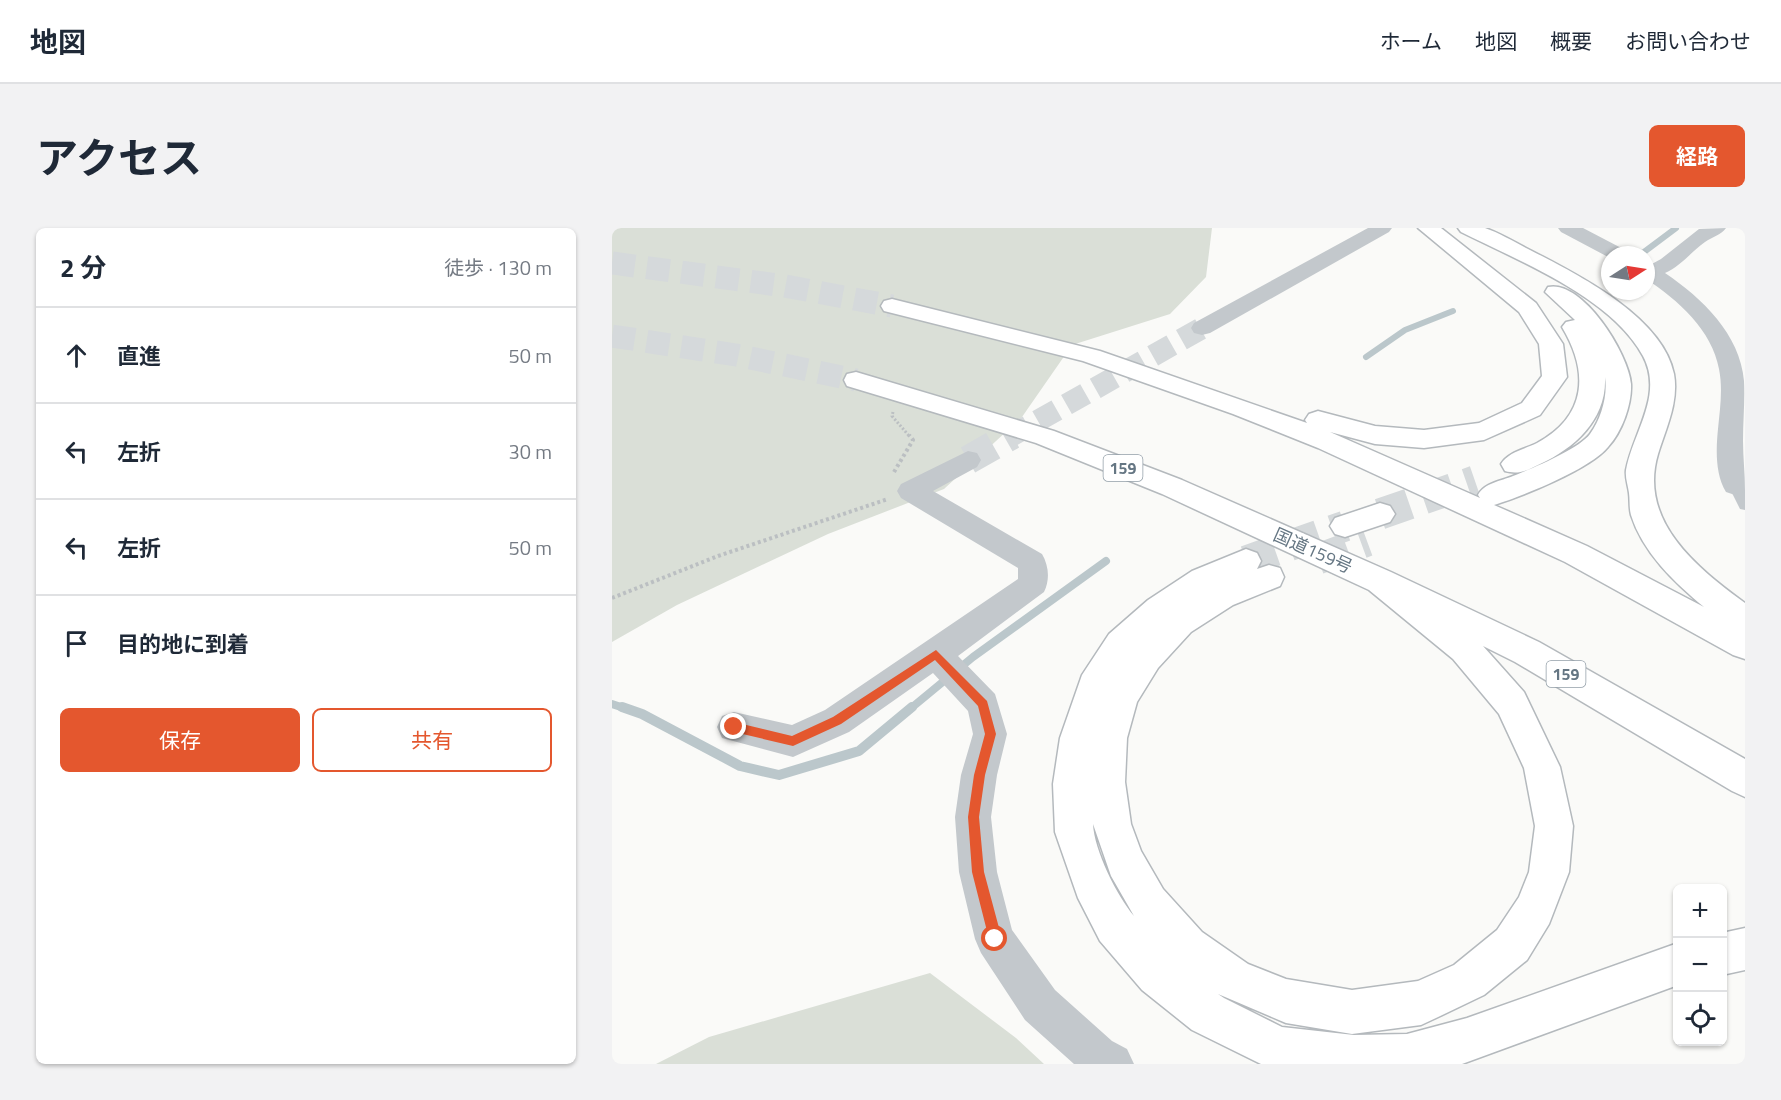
<!DOCTYPE html>
<html lang="ja">
<meta charset="utf-8">
<style>
body{margin:0;font-family:"Titillium Web","Noto Sans JP",sans-serif;background:#f2f2f3;color:#1f2937}
.controls{position:absolute;right:18px;bottom:18px;display:grid;overflow:hidden;border-radius:9px;box-shadow:0 2px 4px #0004}
.controls button{width:54px;height:54px;display:grid;place-items:center;padding:0;border:0;border-bottom:2px solid #e0e1e3;background:#fff;color:#1f2937;font:30px sans-serif}
.compass{position:absolute;left:989px;top:18px;width:54px;height:54px;border-radius:50%;background:#fff;box-shadow:0 2px 4px #0004;rotate:78deg}
.stop{position:absolute;width:18px;height:18px;margin:-14px;border:4px solid #e4572e;border-radius:50%;background:#fff}
.stop.end{background:#e4572e;border-color:#fff;box-shadow:0 2px 6px #0008}
.list{margin:0;padding:0;list-style:none}
h2{display:flex;justify-content:space-between;align-items:center;height:78px;margin:0;padding:0 24px;font-size:26px}
h2 small{font-size:20px;font-weight:400;color:#747a83}
.list li{display:grid;grid-template-columns:39px 1fr auto;gap:18px;align-items:center;box-sizing:border-box;height:96px;padding:0 24px;border-top:2px solid #e0e1e3}
.list b{display:block;font-size:22px;white-space:nowrap}
.list em{font-size:20px;font-style:normal;color:#747a83}
.actions{display:flex;gap:12px;padding:18px 24px}
.actions a{flex:1;padding:14px 0;border:2px solid #e4572e;border-radius:9px;text-align:center;font-size:21px;color:#e4572e}
.actions .main{background:#e4572e;color:#fff}
.icon{flex:none;width:33px;height:33px;fill:none;stroke:currentColor;stroke-width:2;stroke-linecap:round;stroke-linejoin:round}
.map{position:relative;flex:none;width:1133px;height:836px;overflow:hidden;border-radius:9px}
header{display:flex;align-items:center;gap:36px;box-sizing:border-box;height:84px;padding:0 30px;background:#fff;border-bottom:2px solid #e0e1e3}
header strong{font-size:28px}
nav{display:flex;gap:33px;margin-inline-start:auto;font-size:21px}
.intro{display:flex;align-items:center;justify-content:space-between;box-sizing:border-box;height:144px;padding:0 36px}
h1{margin:0;font-size:42px}
.button{padding:15px 27px;border-radius:9px;background:#e4572e;color:#fff;font-size:21px;font-weight:700}
main{display:flex;gap:36px;padding:0 36px}
aside{flex:1;background:#fff;border-radius:9px;box-shadow:0 2px 4px #0004}
.map>svg:first-child{display:block}
.green{fill:#dadfd7}
.lines{fill:none;stroke-linecap:round;stroke-linejoin:round}
.stream-far2{stroke:#bbc7cb;stroke-width:6}
.stream-far1{stroke:#bbc7cb;stroke-width:8}
.stream{stroke:#bbc7cb;stroke-width:10}
.street-tunnel-far1{stroke:#d5d9db;stroke-width:22;stroke-dasharray:22 11;stroke-linecap:butt}
.street-tunnel{stroke:#d5d9db;stroke-width:29;stroke-dasharray:29 14;stroke-linecap:butt}
.highway-tunnel-far1{stroke:#d5d9db;stroke-width:23;stroke-dasharray:23 12;stroke-linecap:butt}
.highway-tunnel{stroke:#d5d9db;stroke-width:31;stroke-dasharray:31 15;stroke-linecap:butt}
.highway-casing{stroke:#b4b9bd;stroke-width:3}
.path-far1{stroke:#bbbfc2;stroke-width:3;stroke-dasharray:2 2;stroke-linecap:butt}
.path{stroke:#bbbfc2;stroke-width:4;stroke-dasharray:3 3;stroke-linecap:butt}
.lane{fill:#c3c8cc;fill-rule:evenodd}
.street{fill:#c3c8cc;fill-rule:evenodd}
.highway{fill:#fff;fill-rule:evenodd}
.route{fill:#e4572e}
.labels{text-anchor:middle;stroke-width:6;stroke-linejoin:round;paint-order:stroke}
.shield{fill:#fff;stroke:#939fa8;stroke-width:1.5}
.shield-label{font-size:16px;font-weight:bold;fill:#657683}
.street-label{font-size:18px;fill:#657683;stroke:#fff}
</style>
<header>
<strong>地図</strong>
<nav><a>ホーム</a><a>地図</a><a>概要</a><a>お問い合わせ</a></nav>
</header>
<div class="intro"><h1>アクセス</h1><a class="button">経路</a></div>
<main>
<aside>
<h2>2 分<small>徒歩 · 130 m</small></h2>
<ul class="list">
<li><svg class="icon" aria-label="ahead" viewBox="0 0 24 24"><path d="M12 20V5M6 11l6-6 6 6"/></svg><div><b>直進</b></div><em>50 m</em></li>
<li><svg class="icon" aria-label="left" viewBox="0 0 24 24"><path d="M17 20v-9H6M10 6l-5 5 5 5"/></svg><div><b>左折</b></div><em>30 m</em></li>
<li><svg class="icon" aria-label="left" viewBox="0 0 24 24"><path d="M17 20v-9H6M10 6l-5 5 5 5"/></svg><div><b>左折</b></div><em>50 m</em></li>
<li><svg class="icon" aria-label="arrive" viewBox="0 0 24 24"><path d="M6 21V4h12l-3 4 3 4H6"/></svg><div><b>目的地に到着</b></div></li>
</ul>
<div class="actions"><a class="main">保存</a><a>共有</a></div>
</aside>
<div class="map">
<svg width="1133" height="836" viewBox="0 0 1133 836">
<rect width="100%" height="100%" fill="#fafaf8"/>
<path class="green" d="M0 0H600L594 49 558 86 460 117 410 189 332 261 216 306 65 377 0 414Z
M318 745 404 810 432 836H44L97 809Z"/>
<g class="lines">
<path class="stream-far2" d="M1024 27 1032 24 1064 0
M754 129 793 102 841 83"/>
<path class="stream-far1" d="M0 476 15 481
M298 481 361 429 494 333"/>
<path class="stream" d="M10 479 30 486 128 538 167 547 247 523 300 479"/>
<path class="street-tunnel-far1" d="M397 209 590 100"/>
<path class="street-tunnel" d="M356 232 400 207"/>
<path class="highway-tunnel-far1" d="M0 35 173 58 280 78
M0 108 124 127 244 152"/>
<path class="highway-tunnel" d="M768 286 863 253
M706 331 755 313
M634 333 733 298"/>
<defs>
<path id="highway" d="M806 0H829L924 75 951 116 955 149 928 187 872 212 812 220 763 216 718 204 868 270 866 267C872 255 889 253 901 248 919 241 967 221 978 206 989 191 996 167 993 149 995 191 963 220 928 236 916 242 907 247 893 243L889 236C896 224 913 221 925 215 975 188 977 144 950 99L954 94 963 92 933 64 936 59C970 51 1017 126 1019 156 1020 176 1010 204 996 219 978 241 911 268 882 277L975 318 1092 379C1063 355 1031 325 1019 287 1017 280 1018 272 1017 265 1016 257 1013 250 1014 242 1021 204 1052 167 1031 128 999 69 907 33 849 4L846 0C854 0 865 0 873 0 888 5 904 15 918 22 965 46 1051 89 1062 146 1067 174 1054 200 1046 226 1026 293 1085 340 1133 375V431L1121 427 953 334 706 220 621 186 471 133 272 83 269 78 272 73 280 71 488 123 695 195 693 192 697 186 706 183 763 198 812 202 867 195 910 175 930 148 927 116 907 84Z
M244 144 442 203 570 252 779 344 927 414 1133 531V569L1120 563 903 434 871 418 912 464 948 539 961 598 957 644 937 696 915 732 872 767 824 790 809 797 740 806 674 795 606 766 612 770 670 799 742 807 795 806 855 790 1066 715V757L850 836H649L580 802 530 762 488 713 466 670 443 604 441 556 448 510 470 447 497 406 536 372 580 343 634 321 645 325 649 333 645 341 657 337 668 340 672 349 668 358 621 377 579 404 546 440 525 474 515 510 513 554 519 596 529 623 551 661 590 704 636 736 674 751 740 762 806 753 842 737 885 702 907 669 917 644 923 598 912 540 887 486 841 431 757 362 550 266 424 215 235 158 232 152 235 146ZM481 596 499 648 522 688C505 668 482 622 481 596Z
M768 275 778 278 783 286 778 294 733 309 723 306 718 298 723 290Z
M1133 700V742L1110 747V705Z"/>
</defs>
<use href="#highway" class="highway-casing"/>
<path class="path-far1" d="M281 184 280 188 298 209"/>
<path class="path" d="M282 244 301 212 297 207
M0 370 106 328 276 271"/>
<path class="lane" d="M1123 252 1128 253 1133 263V282L1128 281 1116 257Z"/>
<path class="street" d="M756 0H780L777 4 598 105 590 107 582 105 579 100 582 95Z
M946 0H971L1015 23 1018 27H998V30L949 4Z
M1114 0C1109 7 1100 9 1093 14 1079 24 1069 38 1053 45 1090 70 1128 106 1132 153 1133 173 1131 193 1131 213 1131 229 1133 246 1133 263L1123 267 1114 264C1103 246 1104 221 1106 201 1108 181 1111 161 1107 141 1100 102 1066 72 1034 51V36L1038 37 1049 31 1087 1Z
M356 223 365 225 369 232 365 239 321 263 430 326C437 338 438 352 432 364L346 428 383 466 395 506 385 547 379 589 385 644 400 702 443 762 500 813 515 821 522 836H462L413 792 369 725 363 711 347 644 343 589 349 547 361 506 356 483 321 445 237 504 181 529 110 510 105 499 110 488 122 484 180 497 213 482 406 351V340L289 270 285 263 289 256Z"/>
<use href="#highway" class="highway"/>
</g>
<path class="route" d="M324 422 375 473 384 506 373 547 367 589 372 644 390 711 388 715 383 717 379 715 377 711 360 644 356 589 362 547 373 506 366 478 323 432 229 496 181 518 122 504 116 499 122 494 180 508 221 489Z"/>
<g class="labels">
<g class="shield">
<rect x="491.5" y="227" width="39" height="26" rx="4.5"/>
<rect x="934.5" y="433" width="39" height="26" rx="4.5"/>
</g>
<g class="shield-label">
<text x="511" y="246">159</text>
<text x="954" y="452">159</text>
</g>
<g class="street-label">
<text transform="translate(701 323) rotate(24)" y="6">国道159号</text>
</g>
</g>
</svg>
<div class="controls">
<button>+</button>
<button>−</button>
<button><svg class="icon" aria-label="locate" viewBox="0 0 24 24"><circle cx="12" cy="12" r="6"/><path d="M12 2v4M12 18v4M2 12h4M18 12h4"/></svg></button>
</div>
<svg class="compass" viewBox="-18 -18 36 36"><path d="M0-13l5 13h-10z" fill="#e53935"/><path d="M0 13l5-13h-10z" fill="#747a83"/></svg>
<div class="stop" style="left:383px;top:711px"></div>
<div class="stop end" style="left:122px;top:499px"></div>
</div>
</main>
